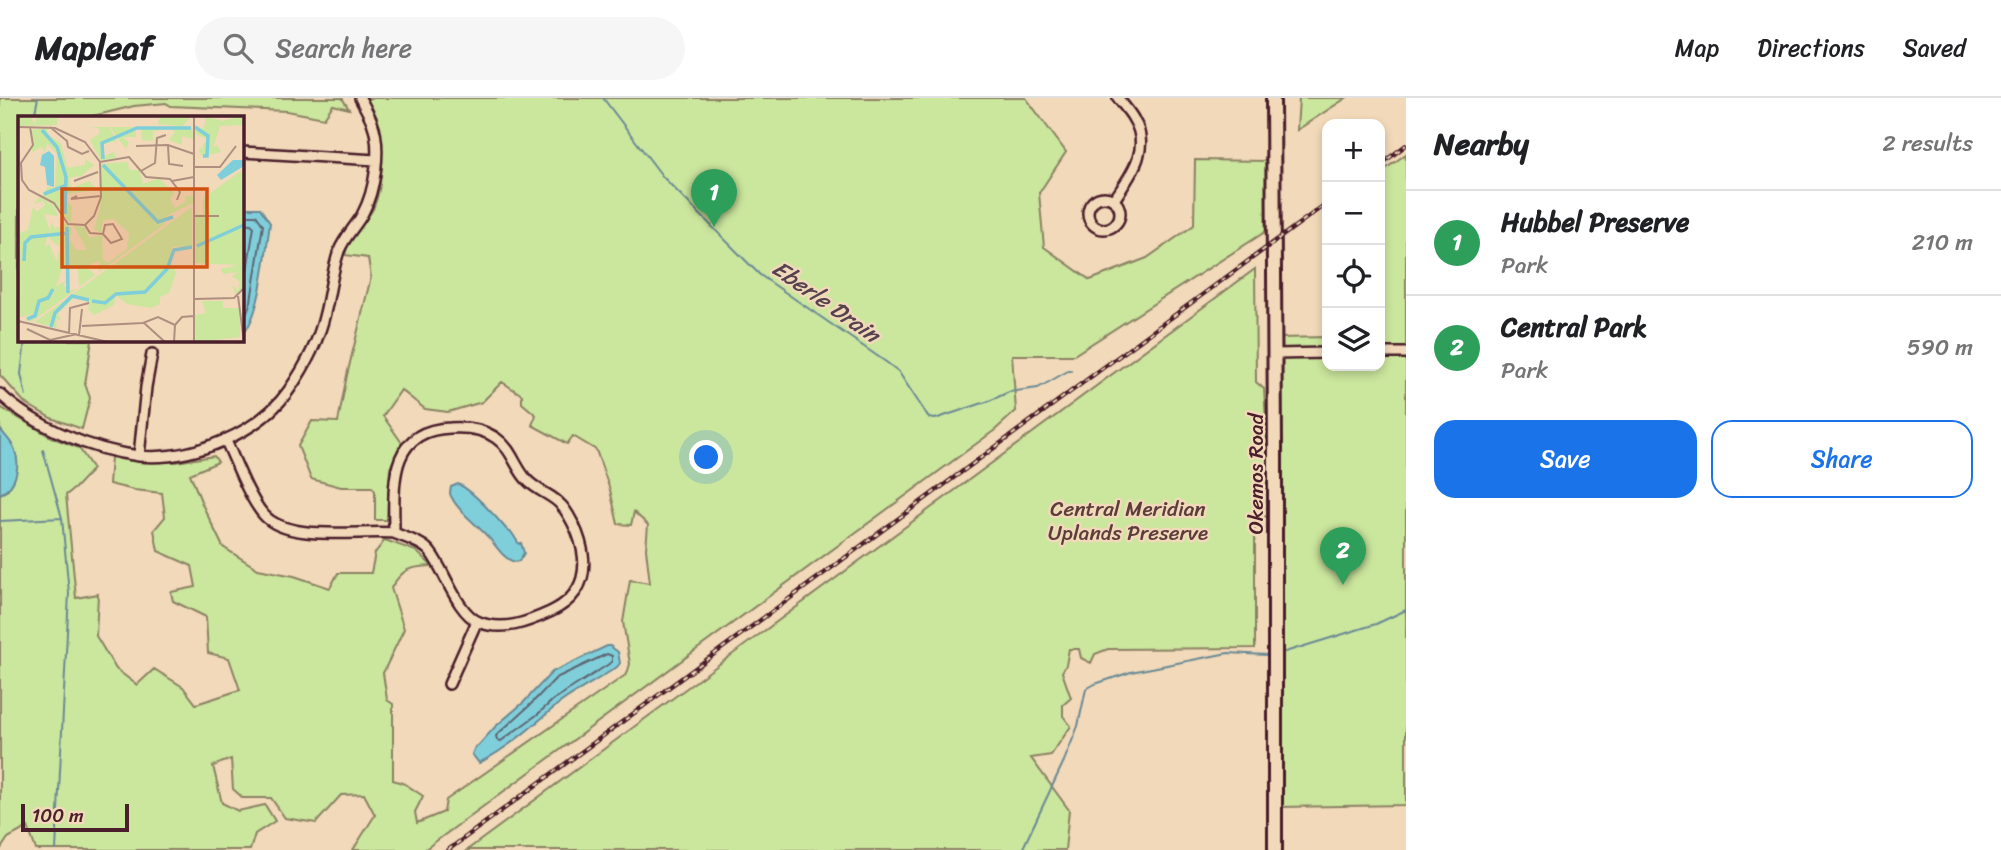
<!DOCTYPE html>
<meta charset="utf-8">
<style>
body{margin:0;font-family:Sriracha,sans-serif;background:#f6f6f6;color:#202124}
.controls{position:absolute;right:21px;top:21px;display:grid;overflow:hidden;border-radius:14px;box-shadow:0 4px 10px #0003}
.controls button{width:63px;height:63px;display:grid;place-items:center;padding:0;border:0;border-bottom:2px solid #e0e0e0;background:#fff;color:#202124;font:35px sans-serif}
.scale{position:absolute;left:21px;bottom:18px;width:108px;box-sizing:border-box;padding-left:7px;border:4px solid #4a1f2b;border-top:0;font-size:19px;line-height:24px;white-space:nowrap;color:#4a1f2b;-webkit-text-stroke:5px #f1d9b9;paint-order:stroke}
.you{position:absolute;left:707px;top:360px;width:24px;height:24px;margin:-18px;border:5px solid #fff;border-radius:50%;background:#1a73e8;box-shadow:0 0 0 10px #1a73e833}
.badge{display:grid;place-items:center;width:46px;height:46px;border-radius:50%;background:#1a73e8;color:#fff;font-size:23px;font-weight:700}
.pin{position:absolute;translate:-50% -58px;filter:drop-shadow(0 2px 4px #0008)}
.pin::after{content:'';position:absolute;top:37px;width:24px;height:21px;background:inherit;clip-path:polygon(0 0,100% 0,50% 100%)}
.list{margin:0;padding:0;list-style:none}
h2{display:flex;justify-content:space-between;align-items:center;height:91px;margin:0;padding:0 28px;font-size:30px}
h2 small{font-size:23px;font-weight:400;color:#757577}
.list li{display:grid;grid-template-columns:46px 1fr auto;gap:21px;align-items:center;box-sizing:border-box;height:105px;padding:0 28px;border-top:2px solid #e0e0e0}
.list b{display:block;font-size:26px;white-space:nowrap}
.list p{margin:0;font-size:23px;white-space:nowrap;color:#757577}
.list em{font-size:23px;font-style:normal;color:#757577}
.actions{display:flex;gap:14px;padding:21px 28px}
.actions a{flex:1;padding:16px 0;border:2px solid #1a73e8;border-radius:21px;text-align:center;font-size:24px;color:#1a73e8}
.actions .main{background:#1a73e8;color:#fff}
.icon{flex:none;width:38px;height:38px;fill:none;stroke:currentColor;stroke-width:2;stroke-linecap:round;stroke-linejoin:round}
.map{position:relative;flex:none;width:1406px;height:752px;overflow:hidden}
header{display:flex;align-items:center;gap:42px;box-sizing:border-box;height:98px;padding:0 35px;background:#fff;border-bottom:2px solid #e0e0e0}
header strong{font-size:33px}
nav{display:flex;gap:38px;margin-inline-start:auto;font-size:24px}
.search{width:490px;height:63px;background:#f6f6f6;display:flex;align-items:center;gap:18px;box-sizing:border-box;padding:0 24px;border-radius:38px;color:#757577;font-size:26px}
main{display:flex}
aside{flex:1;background:#fff}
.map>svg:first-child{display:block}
.green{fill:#cbe69d;stroke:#8a8264;stroke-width:2}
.water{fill:#7fcfdb;stroke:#6a8995;stroke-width:2}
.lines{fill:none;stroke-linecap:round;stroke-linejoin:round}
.shore{stroke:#5f6571;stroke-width:2}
.stream{stroke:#6a8995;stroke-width:2}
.street-casing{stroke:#4a1f2b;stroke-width:14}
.secondary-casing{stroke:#4a1f2b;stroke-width:18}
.street{stroke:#f1d9b9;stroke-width:9}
.secondary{stroke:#f1d9b9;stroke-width:12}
.rail-casing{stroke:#4a1f2b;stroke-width:4.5}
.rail{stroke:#f1d9b9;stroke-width:2;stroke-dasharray:5;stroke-linecap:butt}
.labels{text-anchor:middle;stroke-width:5;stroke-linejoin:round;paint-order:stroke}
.street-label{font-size:21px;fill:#4a1f2b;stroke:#f1d9b9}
.park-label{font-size:21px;fill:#5d3d3c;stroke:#f1d9b9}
.water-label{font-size:23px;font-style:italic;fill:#55424e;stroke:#f1d9b9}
.inset-river{fill:none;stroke:#7fcfdb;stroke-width:3.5}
.inset-road{fill:none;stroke:#ae8f80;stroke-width:2}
.view{fill:#d05011;fill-opacity:0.15;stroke:#d05011;stroke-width:3.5}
.inset-edge{fill:none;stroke:#4a1f2b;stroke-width:3.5}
</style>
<header>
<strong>Mapleaf</strong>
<div class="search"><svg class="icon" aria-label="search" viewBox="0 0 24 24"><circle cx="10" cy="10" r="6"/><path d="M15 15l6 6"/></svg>Search here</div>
<nav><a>Map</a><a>Directions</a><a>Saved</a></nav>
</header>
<main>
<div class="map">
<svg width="1406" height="752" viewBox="0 0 1406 752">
<rect width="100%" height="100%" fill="#f1d9b9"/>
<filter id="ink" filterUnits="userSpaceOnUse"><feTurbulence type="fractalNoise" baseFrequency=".0143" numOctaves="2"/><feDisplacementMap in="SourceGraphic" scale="14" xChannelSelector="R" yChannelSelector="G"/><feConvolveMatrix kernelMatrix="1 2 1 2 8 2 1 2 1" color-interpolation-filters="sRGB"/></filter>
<g filter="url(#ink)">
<path class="green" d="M0 0H342L349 11 333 7 324 20 287 13 171 8 166 5 134 8 89 19H19V242H92L85 286 90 300 82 331 51 320 25 305 0 277Z
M366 0H1026L1066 54 1039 95 1044 149 1090 182 1147 160 1194 127 1195 62 1268 63V132L1074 257H1012L1016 313 995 332 424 752H353L375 717 364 696 341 697 316 725 285 720 271 700H243L233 691 231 661 213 668 222 705 238 713 265 707 275 723 255 736 250 752H36L28 729 8 740 0 752V396L8 392 15 352 0 331V309L51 339 79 350 93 371 75 390 66 397 76 500 98 496 96 538 116 571 137 587 154 571 183 589 196 606 240 592 229 560 208 555 206 519 173 503 171 494 196 489 192 468 158 453 154 432 165 419 162 395 134 392 109 386 111 359 176 364 214 358 218 364 190 376 203 408 223 449 258 471 294 478 330 490 338 475H371L375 455 385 442 416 453 432 468C410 469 403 470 391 490L404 531 383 575 387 602 393 606V682L405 686 423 698 415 714 417 725 444 714 446 702 627 576 630 566 623 524 630 482 650 485 646 451 648 427 634 414 631 427 618 426 610 392 596 352 573 338 567 346 532 327 536 317 522 305V297L502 284 482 304 448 314 425 311 401 292 383 318 402 345 390 370 387 422H375V393L372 389H341L311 381 298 348 312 323 338 324 347 277 371 179 368 160 345 157C346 152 348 146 350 142 356 131 367 122 373 111 388 76 381 33 366 0Z
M1299 0H1346L1297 32Z
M1406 56V707L1280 709 1278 240 1327 239V268H1380V75Z
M1255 171 1256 284 1264 291 1268 354V419L1255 417V550L1108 551 1095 556 1091 565 1081 560 1079 551H1069L1066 567 1062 574 1071 600 1063 607V618L1071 628 1051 657 1031 660 1069 712 1065 752H467Z"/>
<path class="water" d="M242 110H260L270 125C266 150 261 221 242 236Z
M0 331C4 337 11 343 14 350 21 366 17 389 0 396Z
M458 386C472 392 498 421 508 433L512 435 519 446 521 445 524 455 519 463 514 464C501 459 496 446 486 437 476 426 459 414 452 400 449 394 450 396 451 389Z
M607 548H610L618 554 620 565 617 569C598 582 575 593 557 607 533 628 508 650 479 665L472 656 475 649 478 648 495 629 524 604 552 574Z"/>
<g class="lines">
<path class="shore" d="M242 117H256L263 127 251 203 242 227
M242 125 251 126 254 129 242 203
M607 556 612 558V564L553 602 538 616 501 643 497 642 496 638 500 634 529 608 556 580Z"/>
<path class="stream" d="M603 0 663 79 760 177 886 264 898 273 929 320 935 321 989 303 1009 294 1038 290 1068 273H1071
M34 19 38 0
M25 242 21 276 26 298
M43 352 62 420 69 495 56 752
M0 423 62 420
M1285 554 1376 526 1406 512
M1022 752 1064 663 1078 628 1086 591 1095 586 1131 574 1228 555 1267 557"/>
<defs>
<path id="street" d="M242 54 376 62
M1088 115a16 16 0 1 1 32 0a16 16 0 1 1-32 0Z
M1114 102C1129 79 1152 52 1134 22 1130 14 1123 7 1118 0
M1380 255H1406
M1274 256 1327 255
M0 296C35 329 92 352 139 358 192 363 259 335 289 292 305 269 319 242 325 215 330 195 332 173 339 153 344 140 355 129 362 117 375 93 382 50 372 24 369 16 364 8 360 0
M226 343C236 364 248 398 263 416 287 445 359 432 394 435 394 389 387 332 450 330 466 329 483 331 496 340 512 351 515 369 527 382 537 393 553 397 561 407 568 414 573 425 577 434 590 468 586 497 550 514 528 524 503 534 479 524 457 515 445 473 431 455 424 445 406 440 394 435
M139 358 146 289 152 256
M449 586 477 523"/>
<path id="secondary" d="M1273 0 1275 347V752"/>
</defs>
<use href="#street" class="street-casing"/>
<use href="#secondary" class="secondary-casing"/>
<use href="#street" class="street"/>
<use href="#secondary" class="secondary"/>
<defs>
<path id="rail" d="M1380 67 1406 47
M448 752 1327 105"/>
</defs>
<use href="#rail" class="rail-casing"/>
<use href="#rail" class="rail"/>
</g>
</g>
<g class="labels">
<g class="street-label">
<text transform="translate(1256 376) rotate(-90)" y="7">Okemos Road</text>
</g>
<g class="park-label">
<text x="1128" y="418">Central Meridian<tspan x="1128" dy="24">Uplands Preserve</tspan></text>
</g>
<g class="water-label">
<text transform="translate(826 203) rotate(35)" y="8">Eberle Drain</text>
</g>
</g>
<g transform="translate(18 18)">
<rect width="226" height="226" fill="#f1d9b9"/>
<path d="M0 0H12L17 8 19 0H39V9L0 10ZM142 0H174L164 10 174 11 175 23 164 20V29L151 24 157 16 150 11 162 10 140 8ZM188 0 204 5 223 0 226 9 202 10 195 32 199 29 203 36 184 40 181 35 189 23 177 18 178 11 186 13ZM71 11H91L99 25 86 28V40L96 36 98 42 83 45 72 24 82 17 80 12ZM92 11H147L148 13 135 15V25L124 24 123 13H118V21H105L111 27 108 33ZM29 12V18L43 28 49 52 67 49V43L76 49 63 60 51 62 53 72 71 65 80 74 48 78 47 85 54 90 53 107 24 79 30 71 37 72 39 38 29 27 27 36 24 31 14 36 13 14ZM109 46 112 54H121L125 68 141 62 156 77 152 83 157 92 167 86 168 80H175V87L149 100 147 108 81 156 82 145 73 148 70 152 77 159 61 171 60 152 49 154 45 150 38 170 48 165 45 169 52 175 60 172 13 206 7 202 17 197 4 201 0 199 4 198 0 197V108L3 117 10 114 15 91 19 96 27 89 25 85 16 88 22 80 36 91 40 100 26 98 33 117 23 120 29 121 27 132 31 128 39 146 42 131 32 123 33 106 37 112 46 110 43 105 54 112 52 124 58 134H69L56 110 67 111 71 122 84 119 85 144 90 147 109 133 111 117 96 103 85 104 83 117 76 113 82 92 83 48ZM226 53V170L218 179 214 169 220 174 222 166 214 160 220 156 206 158 202 153 220 149 176 147V98H185V82ZM174 91V130L155 131 151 142 158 157 151 177 142 181V188L133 192 109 188 98 179 96 189 76 199 70 193 72 187 57 181 39 198 43 204 38 203 39 212 17 206ZM184 185H205V192H222V221L178 226 177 199 188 197Z" fill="#cbe69d"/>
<path d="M31 35 36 40V71L29 69 27 51 22 49 24 39ZM215 44H226V50L203 64 199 59Z" fill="#7fcfdb"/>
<path class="inset-river" d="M177 11 190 20 189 40H185M24 14 39 31 48 61 47 98M85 43 84 27 119 12H173M85 49 140 106 155 101M26 78 49 69M49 111 50 177M179 130 226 109M6 145 7 127 13 121 51 117M74 185 87 187 98 178 127 176 149 153 156 134 174 131M9 203 17 200 21 185 30 182 35 173M33 211 37 197 54 180 71 184"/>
<path class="inset-road" d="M176 0V226M0 11 37 12 67 26 82 46 111 41 128 61 152 63 162 76 159 84M12 11 15 29 3 47 4 64 11 74 36 87 50 108 67 109 76 100 83 81 82 46M32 11 49 25 50 31 64 38 71 35M150 29 151 48 165 50M118 30 150 29 176 38M176 51H202L218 30M123 55 137 47 139 22 148 19M56 65 80 56M154 65 176 61M59 80 53 83 83 80M176 100H201M67 109 72 117 85 118 87 109 95 108 104 123 93 127 85 118M220 180 226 226M176 183 216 182 226 172M0 205 90 226M126 207 147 226M64 210 125 207 140 201 157 209M9 213 32 224 59 218M51 217 52 192 71 187M61 219 64 193M156 226 157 209 164 201 176 200"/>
<path class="view" d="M44 73H189V151H44Z"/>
<rect width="226" height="226" class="inset-edge"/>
</g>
</svg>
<div class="controls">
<button>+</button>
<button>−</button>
<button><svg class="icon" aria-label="locate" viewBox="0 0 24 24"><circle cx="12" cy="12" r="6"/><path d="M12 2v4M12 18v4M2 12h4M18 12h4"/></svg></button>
<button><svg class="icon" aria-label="layers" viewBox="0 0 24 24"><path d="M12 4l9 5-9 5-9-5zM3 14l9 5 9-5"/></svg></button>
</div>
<div class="scale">100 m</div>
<div class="you"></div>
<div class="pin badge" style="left:714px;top:129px;background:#2e9e5b">1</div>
<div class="pin badge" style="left:1343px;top:487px;background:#2e9e5b">2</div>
</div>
<aside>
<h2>Nearby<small>2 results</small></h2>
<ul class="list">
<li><span class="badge" style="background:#2e9e5b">1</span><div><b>Hubbel Preserve</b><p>Park</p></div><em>210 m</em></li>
<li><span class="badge" style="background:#2e9e5b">2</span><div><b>Central Park</b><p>Park</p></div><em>590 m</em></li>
</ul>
<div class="actions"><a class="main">Save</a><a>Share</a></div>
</aside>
</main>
